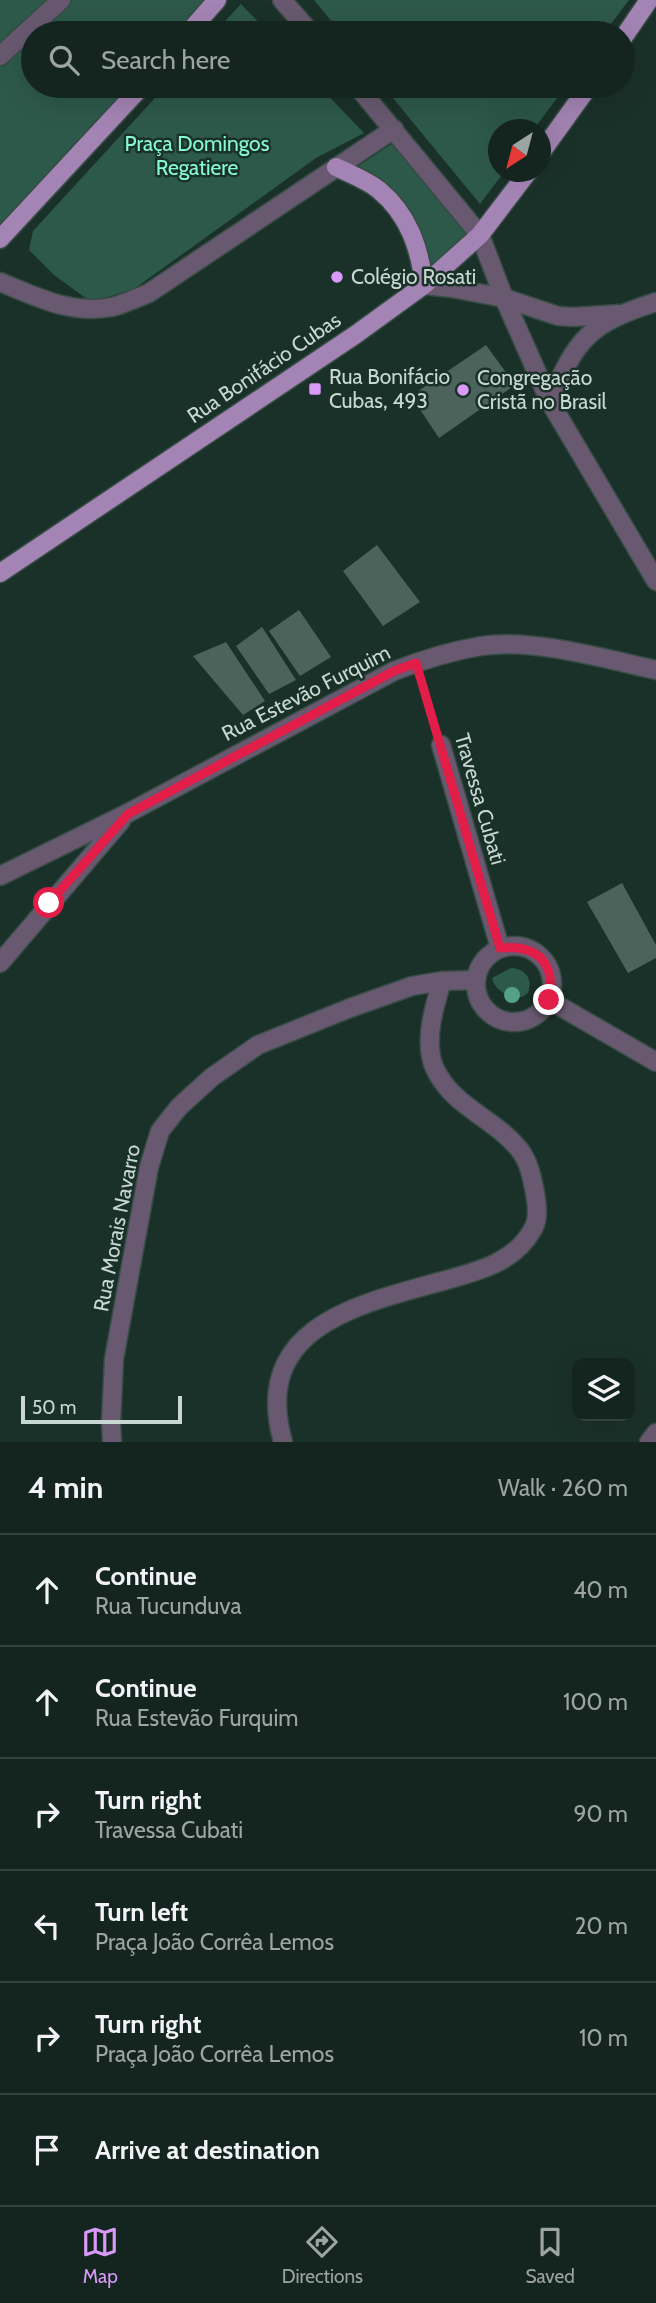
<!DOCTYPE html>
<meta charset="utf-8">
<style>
body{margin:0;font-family:Cabin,sans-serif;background:#1d2d28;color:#f1f3f6}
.controls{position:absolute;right:21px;bottom:21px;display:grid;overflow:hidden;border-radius:14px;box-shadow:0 7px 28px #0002}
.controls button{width:63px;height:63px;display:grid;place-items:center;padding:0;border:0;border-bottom:2px solid #33423d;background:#14251f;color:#f1f3f6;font:35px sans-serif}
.compass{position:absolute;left:488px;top:119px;width:63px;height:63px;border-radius:50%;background:#14251f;box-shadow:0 7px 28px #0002;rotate:216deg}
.scale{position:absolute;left:21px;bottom:18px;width:161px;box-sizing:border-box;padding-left:7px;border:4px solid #c9d7d2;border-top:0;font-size:19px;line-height:24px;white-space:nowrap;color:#c9d7d2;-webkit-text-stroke:5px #1a3129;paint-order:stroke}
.stop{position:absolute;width:21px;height:21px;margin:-16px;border:5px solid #e11d48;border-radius:50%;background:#fff}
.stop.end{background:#e11d48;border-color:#fff;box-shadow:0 2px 7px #0008}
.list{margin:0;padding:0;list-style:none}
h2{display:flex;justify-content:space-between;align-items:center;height:91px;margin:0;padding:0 28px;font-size:30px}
h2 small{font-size:23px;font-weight:400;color:#9da5a4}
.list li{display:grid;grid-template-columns:46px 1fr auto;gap:21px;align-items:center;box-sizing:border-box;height:112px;padding:0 28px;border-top:2px solid #33423d}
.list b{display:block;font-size:26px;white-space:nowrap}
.list p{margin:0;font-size:23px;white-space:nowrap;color:#9da5a4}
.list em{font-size:23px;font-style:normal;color:#9da5a4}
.icon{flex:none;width:38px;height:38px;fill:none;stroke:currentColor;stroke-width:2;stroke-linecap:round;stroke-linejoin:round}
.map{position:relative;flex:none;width:656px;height:1442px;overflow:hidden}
.search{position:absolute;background:#14251f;box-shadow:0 7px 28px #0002;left:21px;right:21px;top:21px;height:77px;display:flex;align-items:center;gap:18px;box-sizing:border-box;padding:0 24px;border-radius:38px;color:#9da5a4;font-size:26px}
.sheet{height:763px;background:#14251f}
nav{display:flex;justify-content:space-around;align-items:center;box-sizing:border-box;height:98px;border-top:2px solid #33423d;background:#14251f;font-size:19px;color:#9da5a4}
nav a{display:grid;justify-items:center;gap:4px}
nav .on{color:#d99af7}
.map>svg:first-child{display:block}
.green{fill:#2d594b}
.building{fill:#4b645b}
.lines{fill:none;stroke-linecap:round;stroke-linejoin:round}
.minor-casing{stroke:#364c44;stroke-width:21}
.major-casing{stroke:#364c44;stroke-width:21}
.path{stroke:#5e726b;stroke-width:3.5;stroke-dasharray:5 5;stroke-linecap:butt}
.minor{stroke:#685970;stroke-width:18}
.major{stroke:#a484b4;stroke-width:18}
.tree{fill:#55a088}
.route{stroke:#e11d48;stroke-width:9}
.poi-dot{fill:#d99af7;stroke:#1a3129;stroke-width:2.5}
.labels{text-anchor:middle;stroke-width:5;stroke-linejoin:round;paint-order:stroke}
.park-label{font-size:21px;fill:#85fbd5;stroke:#1a3129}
.poi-label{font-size:21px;fill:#c9d7d2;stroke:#1a3129;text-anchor:start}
.street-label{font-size:21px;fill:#c9d7d2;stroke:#1a3129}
</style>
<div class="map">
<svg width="656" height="1442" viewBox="0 0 656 1442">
<rect width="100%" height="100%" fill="#1a3129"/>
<path class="green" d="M0 0H217L188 33H33V86H142L0 232Z
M314 0H629L604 33H341Z
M241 4 269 33H214Z
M166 86H319L364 133 316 158 134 289 91 302 54 275 29 250 33 231Z
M383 86H566L534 129 498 130V172H504L480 204Z
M396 141 468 235 428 274C415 222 411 190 357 167Z
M511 968C526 969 533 979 528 993L522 997C509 998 495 991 492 978Z"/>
<path class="building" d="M486 345 515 385 439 438 411 396Z
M377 545 420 602 383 626 343 571Z
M299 610 331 657 300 676 269 631Z
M262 627 296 680 269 694 236 646Z
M226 642 265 701 243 715 193 656Z
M622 883 656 945V958L628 973 587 902Z"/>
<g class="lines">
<defs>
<path id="minor" d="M282 0 311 33
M0 56 61 0
M357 86 480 235 504 298 550 402 656 581
M0 282C37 297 71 315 112 307 124 304 137 298 149 293L394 129
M424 285 452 288 504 298 558 316 573 317 619 314
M550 402C576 338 590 323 656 302
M441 745 500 948
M0 876 128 813 394 671C422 660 451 651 481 646 532 638 606 659 656 670
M476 984a38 38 0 1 1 76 0a38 38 0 1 1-76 0Z
M0 963 121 821
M549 1000 656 1062
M112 1442 111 1423 114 1359 149 1167 160 1131 179 1107 212 1077 258 1045 350 1008 412 986 442 981 475 980
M283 1442C251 1329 354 1305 439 1282 475 1272 514 1264 533 1229 539 1218 537 1205 535 1193 532 1178 529 1161 519 1149 494 1118 453 1107 435 1069 423 1043 434 1007 442 981
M649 1442 656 1433"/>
<path id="major" d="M188 33 217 0
M623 38 649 0
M540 154 589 86
M336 167C350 174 367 180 379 190 409 215 420 249 424 285
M0 239 142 86
M0 573 355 335 424 285 480 235 528 172"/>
</defs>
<use href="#minor" class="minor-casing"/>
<use href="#major" class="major-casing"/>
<path class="path" d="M421 680 435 726"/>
<use href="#minor" class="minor"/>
<use href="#major" class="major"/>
</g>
<circle class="tree" cx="512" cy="995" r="8"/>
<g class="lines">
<path class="route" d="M49 903 128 814 394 671 416 663 500 948C538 944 556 963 549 1000"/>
</g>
<g class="poi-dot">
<circle cx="337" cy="277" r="7"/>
<rect x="308" y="382" width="14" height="14" rx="3.5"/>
<circle cx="463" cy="390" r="7"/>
</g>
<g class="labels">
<g class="park-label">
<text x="197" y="151">Praça Domingos<tspan x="197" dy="24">Regatiere</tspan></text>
</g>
<g class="poi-label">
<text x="351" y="284">Colégio Rosati</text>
<text x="329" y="384">Rua Bonifácio<tspan x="329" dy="24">Cubas, 493</tspan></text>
<text x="477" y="385">Congregação<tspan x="477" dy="24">Cristã no Brasil</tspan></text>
</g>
<g class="street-label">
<text transform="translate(264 368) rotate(-34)" y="7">Rua Bonifácio Cubas</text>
<text transform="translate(306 693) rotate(-27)" y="7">Rua Estevão Furquim</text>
<text transform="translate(480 799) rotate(74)" y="7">Travessa Cubati</text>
<text transform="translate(117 1228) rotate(-79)" y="7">Rua Morais Navarro</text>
</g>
</g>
</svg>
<div class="controls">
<button><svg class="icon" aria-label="layers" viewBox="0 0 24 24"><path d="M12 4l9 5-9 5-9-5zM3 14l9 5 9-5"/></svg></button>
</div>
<svg class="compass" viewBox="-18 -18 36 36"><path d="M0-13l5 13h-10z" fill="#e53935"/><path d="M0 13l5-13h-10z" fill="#9da5a4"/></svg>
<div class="scale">50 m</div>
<div class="stop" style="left:49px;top:903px"></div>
<div class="stop end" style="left:549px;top:1000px"></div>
<div class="search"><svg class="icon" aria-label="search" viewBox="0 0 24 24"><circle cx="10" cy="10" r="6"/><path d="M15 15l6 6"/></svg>Search here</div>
</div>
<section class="sheet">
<h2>4 min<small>Walk · 260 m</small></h2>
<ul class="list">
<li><svg class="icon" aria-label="ahead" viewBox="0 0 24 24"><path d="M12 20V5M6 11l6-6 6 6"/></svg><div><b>Continue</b><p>Rua Tucunduva</p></div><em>40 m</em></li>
<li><svg class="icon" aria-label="ahead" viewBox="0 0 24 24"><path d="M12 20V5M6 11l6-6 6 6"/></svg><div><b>Continue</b><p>Rua Estevão Furquim</p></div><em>100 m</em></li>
<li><svg class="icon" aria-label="right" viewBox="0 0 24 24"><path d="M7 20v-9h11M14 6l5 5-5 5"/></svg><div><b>Turn right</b><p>Travessa Cubati</p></div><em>90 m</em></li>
<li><svg class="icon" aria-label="left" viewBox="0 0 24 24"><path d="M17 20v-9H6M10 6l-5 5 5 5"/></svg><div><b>Turn left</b><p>Praça João Corrêa Lemos</p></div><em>20 m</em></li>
<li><svg class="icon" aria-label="right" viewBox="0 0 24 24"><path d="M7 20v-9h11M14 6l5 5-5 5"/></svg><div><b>Turn right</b><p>Praça João Corrêa Lemos</p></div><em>10 m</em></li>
<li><svg class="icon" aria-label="arrive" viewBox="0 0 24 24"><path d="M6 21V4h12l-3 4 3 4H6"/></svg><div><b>Arrive at destination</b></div></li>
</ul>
</section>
<nav>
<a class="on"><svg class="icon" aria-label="map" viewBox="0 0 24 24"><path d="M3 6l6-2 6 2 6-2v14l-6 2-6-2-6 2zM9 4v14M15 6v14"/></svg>Map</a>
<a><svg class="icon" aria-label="directions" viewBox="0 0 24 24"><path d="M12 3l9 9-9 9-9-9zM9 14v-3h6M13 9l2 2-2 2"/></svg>Directions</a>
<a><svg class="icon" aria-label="saved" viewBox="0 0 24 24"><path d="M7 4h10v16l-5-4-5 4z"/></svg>Saved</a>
</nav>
